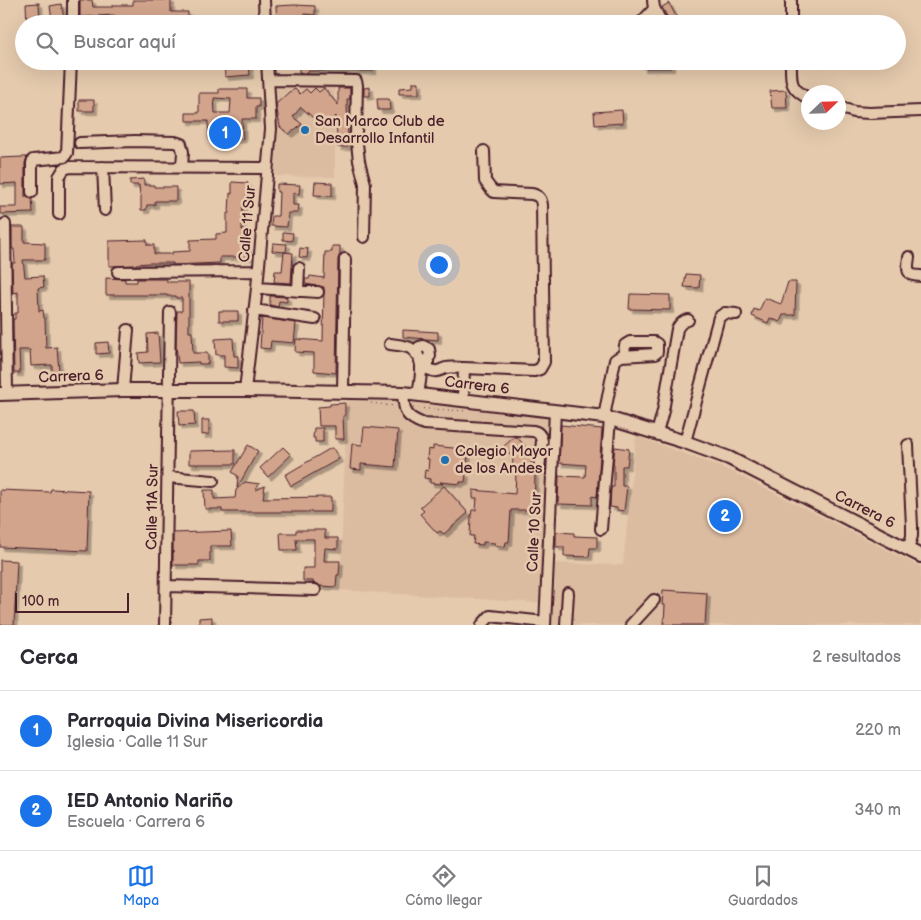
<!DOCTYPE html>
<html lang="es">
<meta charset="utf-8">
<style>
body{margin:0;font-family:"Balsamiq Sans",sans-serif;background:#f7f7f7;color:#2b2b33}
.compass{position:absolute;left:801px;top:85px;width:45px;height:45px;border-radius:50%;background:#fff;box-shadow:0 5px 20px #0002;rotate:67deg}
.scale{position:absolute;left:15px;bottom:12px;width:114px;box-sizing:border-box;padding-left:5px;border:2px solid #4a1f2b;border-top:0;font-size:14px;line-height:18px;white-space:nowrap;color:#4a1f2b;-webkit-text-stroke:4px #e5caad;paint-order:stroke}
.you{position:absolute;left:438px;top:264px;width:18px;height:18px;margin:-12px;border:4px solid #fff;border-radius:50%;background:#1a73e8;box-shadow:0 0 0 8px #1a73e833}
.badge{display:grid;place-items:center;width:32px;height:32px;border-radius:50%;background:#1a73e8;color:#fff;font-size:16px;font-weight:700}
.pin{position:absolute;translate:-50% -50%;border:2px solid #fff;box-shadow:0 1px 5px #0006}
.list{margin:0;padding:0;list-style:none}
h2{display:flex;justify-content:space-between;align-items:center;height:65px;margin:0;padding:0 20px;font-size:21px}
h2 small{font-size:16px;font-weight:400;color:#7c7c81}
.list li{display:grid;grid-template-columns:32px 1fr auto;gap:15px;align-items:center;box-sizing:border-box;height:80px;padding:0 20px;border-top:1px solid #e1e1e2}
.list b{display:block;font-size:19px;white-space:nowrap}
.list p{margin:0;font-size:16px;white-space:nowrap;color:#7c7c81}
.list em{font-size:16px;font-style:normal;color:#7c7c81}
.icon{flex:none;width:28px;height:28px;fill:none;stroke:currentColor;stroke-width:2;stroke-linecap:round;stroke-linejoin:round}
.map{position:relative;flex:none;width:921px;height:625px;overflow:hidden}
.search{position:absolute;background:#fff;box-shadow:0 5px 20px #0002;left:15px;right:15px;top:15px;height:55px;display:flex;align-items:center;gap:12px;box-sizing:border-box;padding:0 18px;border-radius:28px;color:#7c7c81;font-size:19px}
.sheet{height:225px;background:#fff}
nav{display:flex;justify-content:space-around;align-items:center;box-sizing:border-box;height:70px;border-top:1px solid #e1e1e2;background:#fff;font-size:14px;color:#7c7c81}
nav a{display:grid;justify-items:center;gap:2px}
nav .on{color:#1a73e8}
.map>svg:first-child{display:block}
.built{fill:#dcbca1}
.building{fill:#d1a48b;stroke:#4a1f2b;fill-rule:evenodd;filter:url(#shadow)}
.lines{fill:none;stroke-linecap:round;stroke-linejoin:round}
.minor-casing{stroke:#4a1f2b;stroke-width:14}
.major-casing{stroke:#4a1f2b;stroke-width:16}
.path{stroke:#4a1f2b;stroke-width:1;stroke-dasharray:1 4;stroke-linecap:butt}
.minor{stroke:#e5caad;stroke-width:10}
.major{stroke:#e5caad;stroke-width:12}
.poi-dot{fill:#1f6fb2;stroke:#e5caad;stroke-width:2}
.labels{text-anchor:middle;stroke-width:5;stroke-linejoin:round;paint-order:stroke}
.poi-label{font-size:15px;fill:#4a1f2b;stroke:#e5caad;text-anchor:start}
.street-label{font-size:15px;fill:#4a1f2b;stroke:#e5caad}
</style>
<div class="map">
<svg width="921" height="625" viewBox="0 0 921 625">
<defs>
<filter id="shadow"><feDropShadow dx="3.5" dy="3.5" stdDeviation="0" flood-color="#0004"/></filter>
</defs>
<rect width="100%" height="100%" fill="#e5caad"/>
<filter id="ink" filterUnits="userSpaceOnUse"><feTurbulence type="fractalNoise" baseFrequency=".02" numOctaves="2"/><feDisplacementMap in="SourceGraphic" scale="10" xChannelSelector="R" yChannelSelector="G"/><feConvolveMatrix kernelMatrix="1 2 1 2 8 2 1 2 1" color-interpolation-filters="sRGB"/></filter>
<g filter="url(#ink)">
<path class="built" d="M276 84H335V177L275 176Z
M347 395 548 408 539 603 340 590Z
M636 436 729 470 921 567V625H547L551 563 623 565Z"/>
<path class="building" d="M80 0H92L93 7H113V5H133V0H171V12H188V24H114V15L80 17Z
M39 3 40 24H27L26 4Z
M669 3 680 24H671L662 7Z
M61 4 64 18 52 20 50 6Z
M295 5 315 6V15L304 14V24H277L276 6Z
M224 61H249L250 75 225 77Z
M299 61H373V71H308V74L299 73Z
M642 61H671V68H642Z
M413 82H419V94H399V88L413 87Z
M370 87V96H364V88Z
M315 88 319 92 324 88 338 105V88H350V99H347L348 147H337L340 143 337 141 336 116 326 125 321 120 318 122 301 107 293 117 302 124 289 134 280 127 276 104 289 92 295 89 300 94 306 89 310 93Z
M219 89H247V98H259V107H256V119H242L243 139 209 141 208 121H186V113H199V93H219ZM214 98 231 99 230 113H215Z
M786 90 787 108H772L770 91Z
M377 99H389L390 110H378Z
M79 100H94V111H79Z
M622 110 623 123 595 125 594 112Z
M23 157H27L25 163V197L32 199 33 213 0 214V207H17V183L0 184V158Z
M144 179V185H154V187H176V201H155V205H147L146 210H141V195H140L139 185H130V180Z
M232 182 248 183 246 203H243L242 230H246L248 257H220V263L173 265V263H149L136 264V265L109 266V241L147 240V245H154V254H172V252L190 251V240L216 239V234L227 233V213H229L230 193 232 194Z
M315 182 332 183V196L314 195Z
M277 184 300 185 299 194 293 193V205H299L298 213H288L287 227 271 226 272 216H278L279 192H277Z
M12 227H24V242L45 243V260H23L25 277 43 276 44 287 38 288 39 311 43 310 44 318H45L46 348 57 347 59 371H52V365L31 366 30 350H19L20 373H14L13 319H15V313H18V292L13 293 12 263H15L14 249H12Z
M283 232 293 233 292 241 283 240Z
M273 243 287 244 286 252 272 251Z
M332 246H340V254L338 259 336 373 314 371V353L295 352 296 339 323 341 324 287 305 284V279H309L310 276 324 278 325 252H332Z
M300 248 308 249 307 258 299 257Z
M284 252 293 253 291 283 274 282 275 271H282Z
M686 274 700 275 699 288 684 287Z
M106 278 125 279V282H137V279H167V282H189V332H192L193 353H208V364H199V362L178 363 176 346 177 311H182V298H176V296H167V295H106Z
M788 282H796L795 315H783L780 322 770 318 768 323 752 316 754 309 759 311 765 298 781 304Z
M630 294 670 295V310L629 309Z
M270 296 287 297V302L279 301 278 307 270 305Z
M219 311H238V321H219Z
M262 318 296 323 294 343 271 341 270 349 260 348Z
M403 330 438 332V340L403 337Z
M158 333 160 362 139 363 138 353 148 352 147 334Z
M233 338 234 356H238V368L224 367V355H216L215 339Z
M108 342 109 353 96 354V343Z
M345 403V416H343L344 439H335V426H319L318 407 330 406V404Z
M178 411H194L195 425 179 426Z
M202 420H209V434L202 435Z
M561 425 602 429 597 497 592 496V505L558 504 559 476 585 477 586 465 559 463Z
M364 427 398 430 395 467 361 464V470L350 469 352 444 362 445Z
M314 428H323V442H315V438H313Z
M514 437H517L532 455 531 471H532L535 475 534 510H511L509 542H506L505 547 495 546V543L483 542V545L473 544 474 536H470L471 517 472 510H476L477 498H473V490L515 494 516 473 512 472 513 458 503 447Z
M248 445 258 451 237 488 238 476 232 472Z
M433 446 463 449 462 453 468 454 467 462H463L461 473 466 474 465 482H460V484L440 482 443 484 430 483V479L424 478 425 470 428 471 429 459H427L428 449 433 450Z
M283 447 291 455 268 477 260 468Z
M615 447 629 449 627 466H622V486H627L624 511 617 510V508L610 507 611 487H614V465L613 464Z
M331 448H333L339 459 291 486 285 475Z
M235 450V464H189V451Z
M245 482 260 484 255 489 256 490 265 486 263 498 331 497V512H222V509H205L204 490H214V499L235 498 236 490Z
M444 486 468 513 444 534 440 531 437 533 420 514 424 511 420 507Z
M51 489 89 491 87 551 0 547V490L50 492Z
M296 530H325V538H338V549L325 548 324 561H340L339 575H337L336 587 320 586 318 584 313 583V581H303V568H314V539H296L297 550H281L280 533H296Z
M231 531 232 546H210V561H199V565H173V533Z
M556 532 574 533V536L597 537V548H590L589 557 564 556V547H556Z
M0 560 17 561 14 625H0Z
M663 590 707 593 705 625H664L665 605H662Z
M212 617V625H199V618Z"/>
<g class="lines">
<defs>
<path id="minor" d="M73 0V24
M264 0 265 24
M653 0C653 12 658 13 662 24
M791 0V24
M640 24 653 10
M791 61C791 81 789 88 808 98
M268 80 356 81 357 85 356 134 359 161 365 184 364 237
M838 107 854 112 869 113 921 111
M80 143 135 141 175 142 181 144 183 152 182 167
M103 167 105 210
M32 192V163L33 160 64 157 67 153 71 61
M59 214V177L64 169 70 167 267 168
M5 224 7 394
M909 257C907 270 906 276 921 276
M118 272 258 271
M257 288 318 292
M298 291 299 268
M254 310 315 319
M390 344C396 345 405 345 410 348 427 357 420 379 418 395
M416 354 419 347 423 346 429 349 430 356 424 363
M428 358V369C438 373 437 371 446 368 451 367 459 368 464 368
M123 390 128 330
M245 390 257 288 271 129 267 61
M343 391 345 259
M403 393C404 412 405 417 424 424L533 431C539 432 541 436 542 441L539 469
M463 400 464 368 534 371 540 369 544 362 542 205C541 198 539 196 532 194L494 192 490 188 485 181 484 151
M604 417 615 360 621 356 655 354 657 352V344L654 342H630L625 345 624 355
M657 433 663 411 677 329C680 323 683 321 688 320
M685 442 719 317 725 313 736 314
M168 477 213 481
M601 529 610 419
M908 550 912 536V526L908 445
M166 586 315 590
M165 625 170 312
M482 625 490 616 545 622
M545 625 555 411
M566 625 568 593
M631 625 654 600"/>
<path id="major" d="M0 394 123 390H245L403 393 604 417 685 442 729 458 921 556"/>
</defs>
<use href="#minor" class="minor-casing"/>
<use href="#major" class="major-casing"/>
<path class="path" d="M371 403 394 406
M413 408 467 411"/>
<use href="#minor" class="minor"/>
<use href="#major" class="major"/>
</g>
</g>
<g class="poi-dot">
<circle cx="305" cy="130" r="5"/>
<circle cx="445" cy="460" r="5"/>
</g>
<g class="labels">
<g class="poi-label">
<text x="315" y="126">San Marco Club de<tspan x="315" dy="17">Desarrollo Infantil</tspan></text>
<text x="455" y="456">Colegio Mayor<tspan x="455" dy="17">de los Andes</tspan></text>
</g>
<g class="street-label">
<text transform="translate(247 224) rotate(-85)" y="5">Calle 11 Sur</text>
<text transform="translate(71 376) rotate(-2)" y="5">Carrera 6</text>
<text transform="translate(477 385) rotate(7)" y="5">Carrera 6</text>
<text transform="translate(152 507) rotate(-89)" y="5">Calle 11A Sur</text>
<text transform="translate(865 509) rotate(27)" y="5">Carrera 6</text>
<text transform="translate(534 532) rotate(-87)" y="5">Calle 10 Sur</text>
</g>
</g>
</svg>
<svg class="compass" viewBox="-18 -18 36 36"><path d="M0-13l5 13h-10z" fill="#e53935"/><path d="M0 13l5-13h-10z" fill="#7c7c81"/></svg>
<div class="scale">100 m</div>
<div class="you"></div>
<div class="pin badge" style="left:225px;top:133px">1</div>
<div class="pin badge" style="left:725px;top:516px">2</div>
<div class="search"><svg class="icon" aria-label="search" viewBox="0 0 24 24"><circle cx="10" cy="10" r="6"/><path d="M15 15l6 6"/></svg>Buscar aquí</div>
</div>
<section class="sheet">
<h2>Cerca<small>2 resultados</small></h2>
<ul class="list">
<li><span class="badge">1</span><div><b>Parroquia Divina Misericordia</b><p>Iglesia · Calle 11 Sur</p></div><em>220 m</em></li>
<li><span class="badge">2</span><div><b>IED Antonio Nariño</b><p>Escuela · Carrera 6</p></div><em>340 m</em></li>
</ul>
</section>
<nav>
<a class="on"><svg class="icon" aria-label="map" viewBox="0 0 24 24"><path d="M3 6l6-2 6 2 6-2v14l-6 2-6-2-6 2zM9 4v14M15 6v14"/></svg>Mapa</a>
<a><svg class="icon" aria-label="directions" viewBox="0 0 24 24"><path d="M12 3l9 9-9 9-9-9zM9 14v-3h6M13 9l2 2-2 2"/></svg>Cómo llegar</a>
<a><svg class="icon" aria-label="saved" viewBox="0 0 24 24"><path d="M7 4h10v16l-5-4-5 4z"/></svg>Guardados</a>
</nav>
